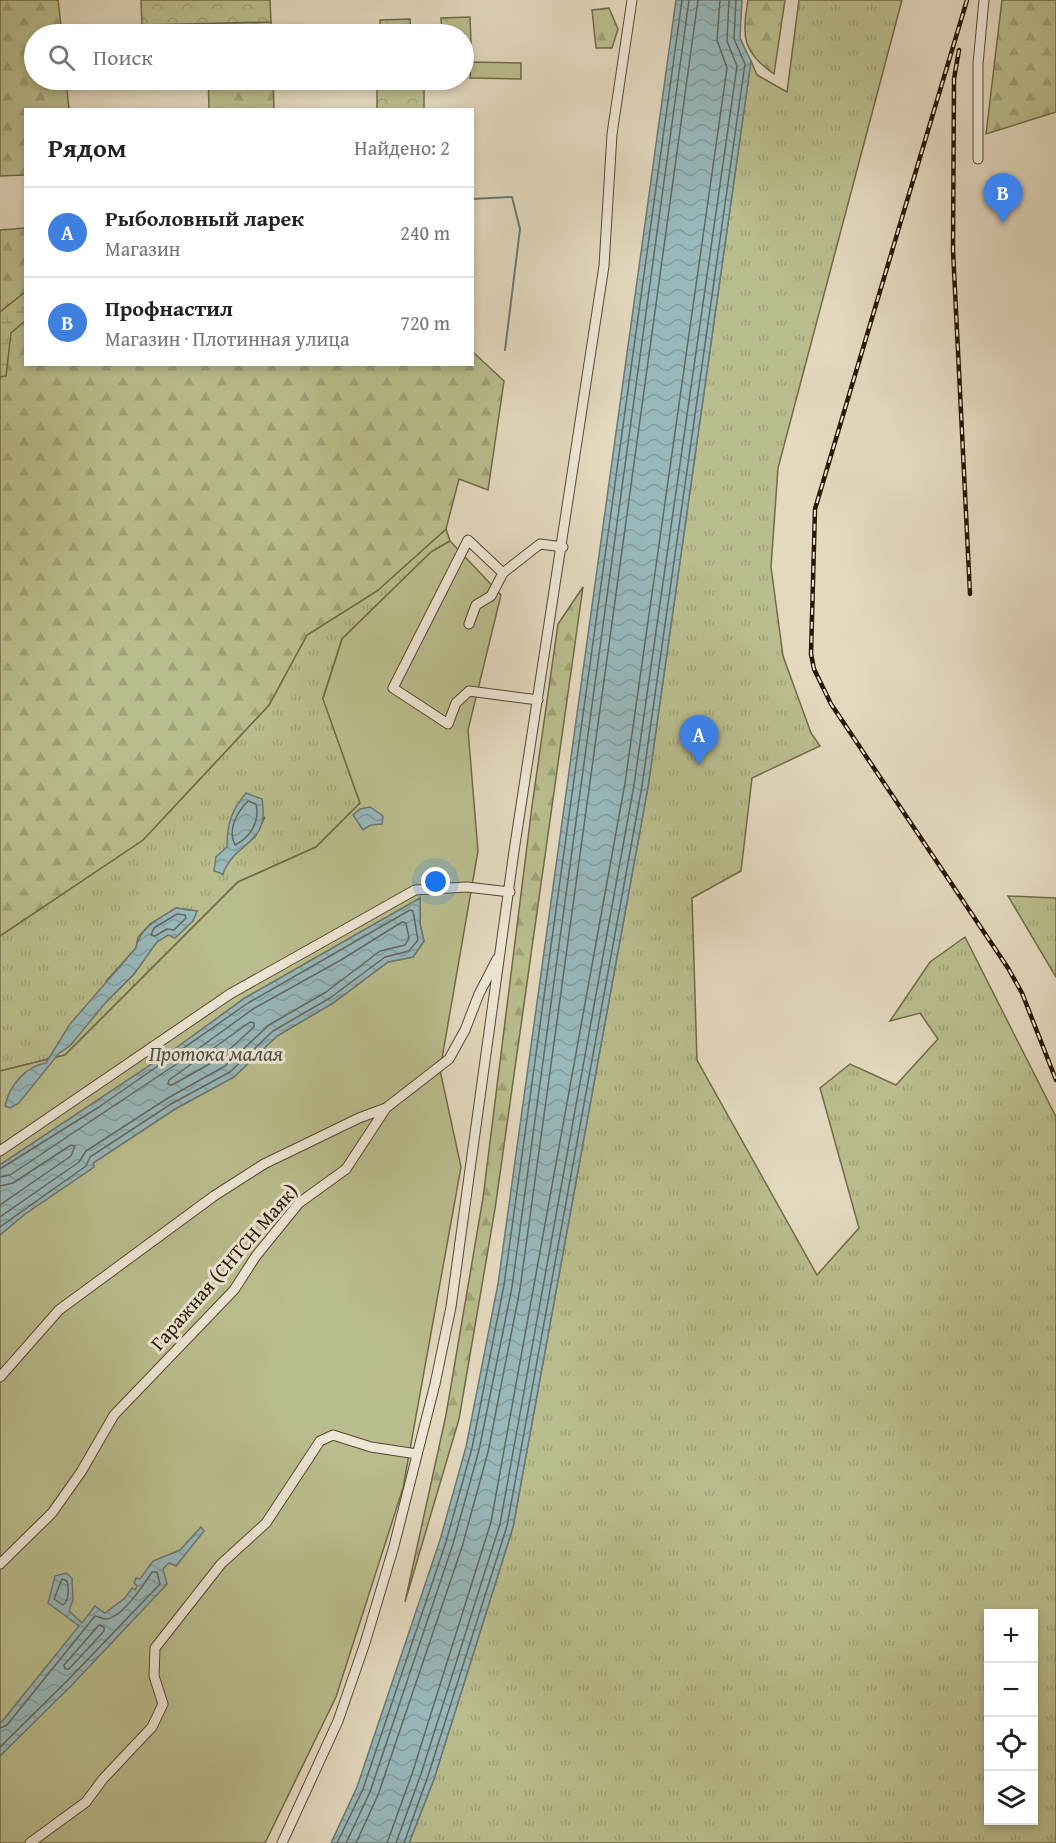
<!DOCTYPE html>
<html lang="ru">
<meta charset="utf-8">
<style>
body{margin:0;font-family:"Gentium Book Plus",serif;background:#f2f2f2;color:#222}
.controls{position:absolute;right:18px;bottom:18px;display:grid;overflow:hidden;border-radius:0px;box-shadow:0 3px 9px #0003}
.controls button{width:54px;height:54px;display:grid;place-items:center;padding:0;border:0;border-bottom:2px solid #e0e0e0;background:#fff;color:#222;font:30px sans-serif}
.you{position:absolute;left:436px;top:882px;width:21px;height:21px;margin:-15px;border:4px solid #fff;border-radius:50%;background:#1a73e8;box-shadow:0 0 0 9px #1a73e833}
.badge{display:grid;place-items:center;width:39px;height:39px;border-radius:50%;background:#1a73e8;color:#fff;font-size:20px;font-weight:700}
.pin{position:absolute;translate:-50% -50px;filter:drop-shadow(0 2px 3px #0008)}
.pin::after{content:'';position:absolute;top:32px;width:21px;height:18px;background:inherit;clip-path:polygon(0 0,100% 0,50% 100%)}
.list{margin:0;padding:0;list-style:none}
h2{display:flex;justify-content:space-between;align-items:center;height:78px;margin:0;padding:0 24px;font-size:26px}
h2 small{font-size:20px;font-weight:400;color:#767676}
.list li{display:grid;grid-template-columns:39px 1fr auto;gap:18px;align-items:center;box-sizing:border-box;height:90px;padding:0 24px;border-top:2px solid #e0e0e0}
.list b{display:block;font-size:22px;white-space:nowrap}
.list p{margin:0;font-size:20px;white-space:nowrap;color:#767676}
.list em{font-size:20px;font-style:normal;color:#767676}
.icon{flex:none;width:33px;height:33px;fill:none;stroke:currentColor;stroke-width:2;stroke-linecap:round;stroke-linejoin:round}
.map{position:relative;flex:none;width:1056px;height:1843px;overflow:hidden}
.search{position:absolute;background:#fff;box-shadow:0 3px 9px #0003;left:24px;top:24px;width:450px;height:66px;display:flex;align-items:center;gap:15px;box-sizing:border-box;padding:0 21px;border-radius:33px;color:#767676;font-size:22px}
.panel{position:absolute;background:#fff;box-shadow:0 3px 9px #0003;left:24px;top:108px;width:450px;height:258px;border-radius:0px}
.map>svg:first-child{display:block}
.grass{fill:url(#grass-tufts);stroke:#726a48;stroke-width:1.5;fill-rule:evenodd}
.forest{fill:url(#forest-firs);stroke:#726a48;stroke-width:1.5}
.wetland{fill:url(#wetland-marsh);stroke:#726a48;stroke-width:1.5}
.park{fill:url(#park-crowns);stroke:#726a48;stroke-width:1.5}
.garden{fill:#babd8d;stroke:#726a48;stroke-width:1.5}
.water{fill:url(#water-waves);stroke:#6c7872;stroke-width:1.5}
.lines{fill:none;stroke-linecap:round;stroke-linejoin:round}
.shore{stroke:#616860;stroke-width:1.5}
.stream{stroke:#6c7872;stroke-width:2}
.minor-casing{stroke:#584833;stroke-width:11}
.minor{stroke:#ede6d5;stroke-width:9}
.rail-casing{stroke:#2a1804;stroke-width:4.5}
.rail{stroke:#ede6d5;stroke-width:2;stroke-dasharray:7;stroke-linecap:butt}
.labels{text-anchor:middle;stroke-width:6;stroke-linejoin:round;paint-order:stroke}
.street-label{font-size:20px;fill:#2a1804;stroke:#ede6d5}
.water-label{font-size:21px;font-style:italic;fill:#505044;stroke:#ede6d5}
</style>
<div class="map">
<svg width="1056" height="1843" viewBox="0 0 1056 1843">
<defs>
<pattern id="grass-tufts" width="24" height="20" patternUnits="userSpaceOnUse" patternTransform="scale(1.5)"><rect width="24" height="20" fill="#babd8d"/><path d="M3 7l-1-3M5 7V3M7 7l1-3M15 17l-1-3M17 17v-4M19 17l1-3" fill="none" stroke="#a0a278"/></pattern>
<pattern id="forest-firs" width="22" height="20" patternUnits="userSpaceOnUse" patternTransform="scale(1.5)"><rect width="22" height="20" fill="#babd8d"/><path d="M5 1l3.5 6h-7zM16 11l3.5 6h-7z" fill="#a0a278"/></pattern>
<pattern id="wetland-marsh" width="20" height="14" patternUnits="userSpaceOnUse" patternTransform="scale(1.5)"><rect width="20" height="14" fill="#babd8d"/><path d="M1 5h8M5 5V1M11 12h8M15 12V8" fill="none" stroke="#a0a278"/></pattern>
<pattern id="park-crowns" width="20" height="18" patternUnits="userSpaceOnUse" patternTransform="scale(1.5)"><rect width="20" height="18" fill="#babd8d"/><path d="M2 6a3 3 0 1 1 6 0M12 15a3 3 0 1 1 6 0" fill="none" stroke="#a0a278"/></pattern>
<pattern id="water-waves" width="16" height="10" patternUnits="userSpaceOnUse" patternTransform="scale(1.5)"><rect width="16" height="10" fill="#98b8bb"/><path d="M0 5q4-4 8 0t8 0" fill="none" stroke="#839d9f"/></pattern>
</defs>
<rect width="100%" height="100%" fill="#e3d9bf"/>
<filter id="stains"><feTurbulence type="fractalNoise" baseFrequency=".00333" numOctaves="4"/><feColorMatrix values="0 0 0 0 .2 0 0 0 0 .09 0 0 0 0 .02 0 0 0 .5 -.17"/></filter>
<radialGradient id="worn" r=".72"><stop offset=".6" stop-color="#630" stop-opacity="0"/><stop offset="1" stop-color="#630" stop-opacity=".3"/></radialGradient>
<path class="grass" d="M799 0H902L778 468 771 567 783 656 811 733 820 746 752 778 741 871 692 898 697 1060 817 1275 859 1228 820 1088 850 1064 896 1085 938 1039 920 1013 890 1021 930 962 965 937 1056 1117V1843H409L434 1779 513 1527 648 787 751 61 757 75 787 92ZM988 1614H1034V1820H988Z
M446 529 450 541 431 552 342 639 323 698 360 803 316 847 238 882 65 1055 0 1071V936L143 840 269 705 307 635 377 591ZM265 817 255 837 228 860 222 874 216 857ZM176 908 197 911 157 941 134 974 106 1002V981L136 948 138 937 150 924Z
M1008 896 1056 898V977Z"/>
<path class="forest" d="M0 0H58L62 34H34V80H66L69 109 26 110 25 175 0 176Z
M748 0H785L774 74C742 52 742 37 748 0Z
M1002 0H1056V112L986 134Z
M609 8 618 29 612 48H596L592 10Z
M271 22V34H142V25Z
M208 80H273L274 109H209Z
M25 228 26 364H472L473 352 504 381 488 490 459 479 446 529 377 591 307 635 269 705 143 840 0 936V230Z
M583 587 495 1209 459 1419 405 1602 446 1415 483 1198 532 806 558 624Z"/>
<path class="wetland" d="M25 292V321L11 333 6 376 0 377V312Z"/>
<path class="park" d="M141 0H270L271 22 142 25Z
M470 17 471 44H464V34H442L441 18Z
M410 19 411 34H380V20Z
M377 80H424V109H377Z"/>
<path class="garden" d="M471 62 521 63V79L470 78Z
M450 541 501 595 468 730 478 851 440 1070 461 1167 403 1488 336 1697 265 1843H0V1235L25 1214 94 1167 93 1163 175 1109 234 1077 277 1036 333 1003 388 962 413 957 424 941 420 924V898L245 998 176 1048 0 1165V1071L65 1055 238 882 316 847 360 803 323 699 342 639 431 552Z"/>
<path class="water" d="M676 0H742L740 38 751 61 648 787 513 1527 434 1779 409 1843H331L357 1787 440 1540 466 1447 498 1284Z
M246 793 262 799C270 846 236 839 223 874L214 871 216 857 227 847C227 824 231 811 246 793Z
M370 807 383 816 382 824 371 825 363 830 353 815 360 809Z
M420 898V924L424 941 413 957 388 962 333 1003 277 1036 234 1077 175 1109 93 1163 94 1167 25 1214 0 1235V1165L176 1048 245 998Z
M176 908 197 911 193 921 175 938 168 935 157 942 134 974 106 1002 70 1046 59 1053 19 1103 10 1108 5 1106C9 1086 26 1066 46 1063L70 1024 136 948C140 927 159 919 176 908Z
M201 1527 204 1531 176 1566 169 1563 163 1569 167 1584 72 1685 0 1756V1724L79 1626 48 1603 55 1576 66 1573 72 1578 73 1600 69 1611 82 1623 95 1606 105 1613 125 1598 132 1588 135 1590 137 1586 134 1583 136 1578 140 1579 153 1561 180 1550Z"/>
<g class="lines">
<path class="shore" d="M248 801 256 804C260 821 251 837 235 845 227 830 237 812 248 801Z
M177 914 185 915 186 918 174 930 167 929 155 936 151 935 154 928Z
M250 1022 254 1023V1027L220 1058 172 1085 168 1084 169 1080Z
M0 1169 99 1107 248 1003 410 910 413 911 418 940 409 951 385 957 330 998 273 1031 230 1072 171 1104 90 1157 86 1166 0 1227
M0 1177 10 1175 184 1059 253 1009 341 960 402 922 406 923 409 938 405 945 380 951 326 992 269 1025 225 1066 168 1098 86 1151 79 1162 0 1217
M0 1186 13 1183 71 1145 75 1146 71 1156 0 1205
M62 1579 67 1581C69 1589 69 1601 63 1605L54 1599Z
M99 1625 104 1627V1631L69 1669H65L64 1665Z
M0 1728 7 1725 95 1616C98 1616 101 1618 104 1619 120 1621 145 1583 152 1572H157L160 1584 68 1680 0 1747
M337 1843 363 1789 446 1542 472 1448 504 1285 682 0
M346 1843 370 1792 453 1544 479 1450 512 1287 689 0
M356 1843 378 1795 462 1547 488 1452 520 1289 698 0
M387 1843 413 1771 491 1522 625 783 727 68 717 40 720 0
M396 1843 421 1774 500 1524 634 785 737 66 727 41 729 0
M404 1843 428 1776 507 1526 642 786 745 64 734 39 736 0"/>
<path class="stream" d="M472 199 512 197 520 229 505 350"/>
<defs>
<path id="minor" d="M978 159V64L984 0
M503 573 468 540 393 688 448 724 456 703 469 691 538 700
M469 624 476 605 491 596 503 573 540 544 563 547
M0 1151 230 994 415 890 467 887 510 892
M0 1377 59 1310 214 1196 264 1164 359 1118 386 1108 449 1059 465 1030 479 994 497 959
M0 1564 52 1513 81 1472 114 1415 234 1290 256 1256 299 1203 346 1169 386 1108
M30 1843 86 1802 103 1779 152 1727 163 1704 154 1676 155 1648 221 1564 266 1523 320 1441 333 1435 371 1447 417 1454
M282 1843 338 1721 365 1643 394 1546 435 1384 451 1307 514 851 604 266 612 134 632 0"/>
</defs>
<use href="#minor" class="minor-casing"/>
<use href="#minor" class="minor"/>
<defs>
<path id="rail" d="M967 0 815 509 811 654 814 669 831 704 1008 968 1022 993 1056 1080
M959 50 954 79 953 250 970 594"/>
</defs>
<use href="#rail" class="rail-casing"/>
<use href="#rail" class="rail"/>
</g>
<g class="labels">
<g class="street-label">
<text transform="translate(224 1267) rotate(-49)" y="7">Гаражная (СНТСН Маяк)</text>
</g>
<g class="water-label">
<text x="216" y="1061">Протока малая</text>
</g>
</g>
<rect width="100%" height="100%" filter="url(#stains)"/>
<rect width="100%" height="100%" fill="url(#worn)"/>
</svg>
<div class="controls">
<button>+</button>
<button>−</button>
<button><svg class="icon" aria-label="locate" viewBox="0 0 24 24"><circle cx="12" cy="12" r="6"/><path d="M12 2v4M12 18v4M2 12h4M18 12h4"/></svg></button>
<button><svg class="icon" aria-label="layers" viewBox="0 0 24 24"><path d="M12 4l9 5-9 5-9-5zM3 14l9 5 9-5"/></svg></button>
</div>
<div class="you"></div>
<div class="pin badge" style="left:699px;top:765px;background:#3f7fe0">A</div>
<div class="pin badge" style="left:1003px;top:223px;background:#3f7fe0">B</div>
<div class="search"><svg class="icon" aria-label="search" viewBox="0 0 24 24"><circle cx="10" cy="10" r="6"/><path d="M15 15l6 6"/></svg>Поиск</div>
<section class="panel">
<h2>Рядом<small>Найдено: 2</small></h2>
<ul class="list">
<li><span class="badge" style="background:#3f7fe0">A</span><div><b>Рыболовный ларек</b><p>Магазин</p></div><em>240 m</em></li>
<li><span class="badge" style="background:#3f7fe0">B</span><div><b>Профнастил</b><p>Магазин · Плотинная улица</p></div><em>720 m</em></li>
</ul>
</section>
</div>
